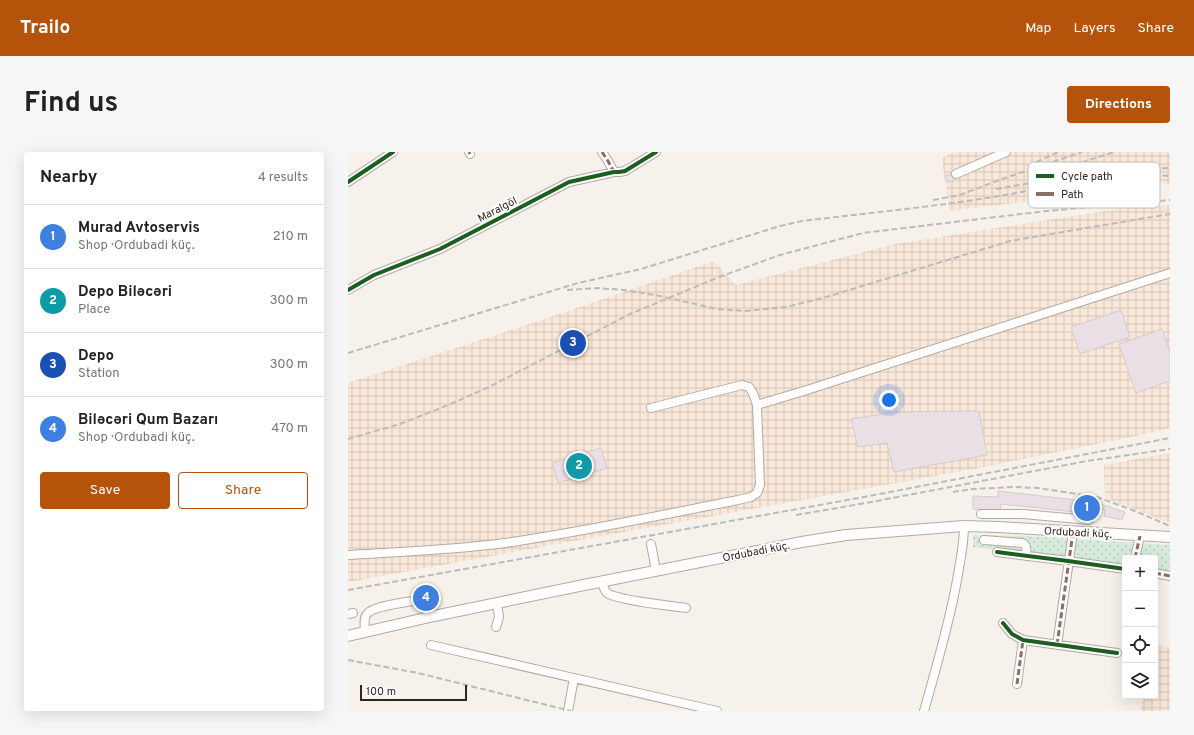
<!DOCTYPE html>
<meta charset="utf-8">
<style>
body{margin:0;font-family:Overpass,sans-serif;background:#f6f6f6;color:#222}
.controls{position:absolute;right:12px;bottom:12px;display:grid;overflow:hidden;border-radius:4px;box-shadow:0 4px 16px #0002}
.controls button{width:36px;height:36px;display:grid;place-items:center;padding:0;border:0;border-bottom:1px solid #e0e0e0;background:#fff;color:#222;font:20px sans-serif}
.scale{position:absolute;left:12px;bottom:10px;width:107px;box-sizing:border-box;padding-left:4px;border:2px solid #31261e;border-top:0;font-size:11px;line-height:14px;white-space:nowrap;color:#31261e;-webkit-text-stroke:3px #fff;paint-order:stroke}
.you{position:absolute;left:541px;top:248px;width:14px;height:14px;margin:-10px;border:3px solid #fff;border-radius:50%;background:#1a73e8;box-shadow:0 0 0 6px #1a73e833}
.badge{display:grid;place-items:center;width:26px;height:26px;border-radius:50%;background:#b45309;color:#fff;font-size:13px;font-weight:700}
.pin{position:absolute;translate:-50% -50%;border:2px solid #fff;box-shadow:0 1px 4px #0006}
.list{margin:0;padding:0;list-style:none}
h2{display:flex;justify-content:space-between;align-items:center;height:52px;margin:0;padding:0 16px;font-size:17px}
h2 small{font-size:13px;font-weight:400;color:#767676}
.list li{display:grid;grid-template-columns:26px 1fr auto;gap:12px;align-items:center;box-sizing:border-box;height:64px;padding:0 16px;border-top:1px solid #e0e0e0}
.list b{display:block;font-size:15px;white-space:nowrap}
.list p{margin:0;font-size:13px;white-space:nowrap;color:#767676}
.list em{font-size:13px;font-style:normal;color:#767676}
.actions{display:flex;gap:8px;padding:12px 16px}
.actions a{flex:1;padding:9px 0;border:1px solid #b45309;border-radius:4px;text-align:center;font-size:14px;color:#b45309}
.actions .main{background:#b45309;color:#fff}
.icon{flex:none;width:22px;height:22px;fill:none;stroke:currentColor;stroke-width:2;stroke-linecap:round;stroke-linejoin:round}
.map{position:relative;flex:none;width:822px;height:559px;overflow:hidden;border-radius:4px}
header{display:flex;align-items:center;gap:24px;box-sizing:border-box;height:56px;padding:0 20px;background:#b45309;color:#fff}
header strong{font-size:19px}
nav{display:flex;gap:22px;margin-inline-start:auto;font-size:14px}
.intro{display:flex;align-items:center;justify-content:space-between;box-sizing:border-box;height:96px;padding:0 24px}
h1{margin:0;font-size:28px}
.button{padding:10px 18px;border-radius:4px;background:#b45309;color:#fff;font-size:14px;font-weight:700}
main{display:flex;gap:24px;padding:0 24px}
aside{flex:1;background:#fff;border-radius:4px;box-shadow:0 4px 16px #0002}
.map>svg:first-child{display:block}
.industrial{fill:url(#industrial-grid)}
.grass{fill:url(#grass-dots)}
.building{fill:#eadfe4;stroke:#d3cccd}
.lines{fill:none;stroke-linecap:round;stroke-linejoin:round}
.minor-casing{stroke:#b1aba4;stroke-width:10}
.major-casing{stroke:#b1aba4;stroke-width:12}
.minor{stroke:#fefdfc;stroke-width:8}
.major{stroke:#fefdfc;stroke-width:10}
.rail{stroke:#bcbbb9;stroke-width:2;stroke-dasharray:6 3;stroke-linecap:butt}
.quiet{stroke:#8d6e63;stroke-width:3;stroke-dasharray:6 3;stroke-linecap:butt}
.cycleway-casing{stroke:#fff;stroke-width:6}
.cycleway{stroke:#1b5e20;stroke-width:4}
.labels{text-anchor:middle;stroke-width:4;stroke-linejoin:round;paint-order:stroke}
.street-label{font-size:11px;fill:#31261e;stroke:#fff}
.key{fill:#fff;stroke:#c1bebc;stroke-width:1}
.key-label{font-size:11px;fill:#31261e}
</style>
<header>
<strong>Trailo</strong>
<nav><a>Map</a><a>Layers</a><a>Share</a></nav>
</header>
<div class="intro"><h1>Find us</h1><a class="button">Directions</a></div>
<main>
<aside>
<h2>Nearby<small>4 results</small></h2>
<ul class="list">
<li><span class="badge" style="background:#3f7fe0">1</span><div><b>Murad Avtoservis</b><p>Shop · Ordubadi küç.</p></div><em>210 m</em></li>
<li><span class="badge" style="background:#0f9aa8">2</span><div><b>Depo Biləcəri</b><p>Place</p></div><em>300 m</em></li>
<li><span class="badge" style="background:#1a4fb4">3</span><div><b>Depo</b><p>Station</p></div><em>300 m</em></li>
<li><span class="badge" style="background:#3f7fe0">4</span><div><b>Biləcəri Qum Bazarı</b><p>Shop · Ordubadi küç.</p></div><em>470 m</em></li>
</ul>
<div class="actions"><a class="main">Save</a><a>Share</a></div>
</aside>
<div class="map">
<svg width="822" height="559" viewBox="0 0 822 559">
<defs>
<pattern id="industrial-grid" width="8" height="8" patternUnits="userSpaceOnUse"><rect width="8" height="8" fill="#f9e8d9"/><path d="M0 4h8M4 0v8" fill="none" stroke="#d6c7ba"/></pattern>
<pattern id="grass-dots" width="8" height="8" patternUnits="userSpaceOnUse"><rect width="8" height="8" fill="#d6ebdb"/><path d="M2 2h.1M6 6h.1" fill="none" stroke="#b8c9bc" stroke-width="1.8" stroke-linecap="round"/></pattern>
</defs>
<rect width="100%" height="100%" fill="#f6f1eb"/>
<path class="industrial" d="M607 0H822V32L787 30 761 32 689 48 601 59 594 6Z
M822 53V276L788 284 631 316 0 430V231L185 171 366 109 388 133 547 92 777 56Z
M822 301V371L757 346 756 313Z
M808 492 822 496V559H792L796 544H807V498Z"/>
<path class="grass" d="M625 383 679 384 822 393V420L807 418V406H777V414L625 395Z"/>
<path class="building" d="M604 22 606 29 599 30 597 24Z
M773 158 782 185 732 202 723 175Z
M814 177 822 200V229L788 241 771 192Z
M631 259 639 303 546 320 539 291 510 295 503 267 547 260Z
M253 296 259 316 210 331 204 311Z
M650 339 746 350 777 360 774 368 756 364 757 358 747 356 746 362 653 352 652 358 625 357V344L650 345Z"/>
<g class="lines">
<defs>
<path id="minor" d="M121 0 122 2
M254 0 260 9 266 20
M608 22 658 0
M0 30 45 0
M0 138 26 123 92 97 221 30 266 20H271L277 19 308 0
M409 253 459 238 822 121
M633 362H675L741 368
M636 388 674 391C680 393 678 398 678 404
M303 392 308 419
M649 400 720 409 777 417
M0 403C52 400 105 398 157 391 235 380 313 363 390 348L403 345 409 341 412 333 409 253 405 241 401 235 394 233 303 256
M787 406 792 384
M807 421 822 424
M254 430C255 433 256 438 259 441 268 448 323 454 338 456
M0 462 5 461
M655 471 664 482 675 488 769 501
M148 475 151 465 149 451
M17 480C17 475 15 466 19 462 24 454 60 450 71 448
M83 493 369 559
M709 493 725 380
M669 532 675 488
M220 559 226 526
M576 559C588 516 601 473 609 428 612 410 616 393 616 374"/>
<path id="major" d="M0 484 86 464 236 433 454 390 498 383 616 374 650 375 822 385"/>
</defs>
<use href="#minor" class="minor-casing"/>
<use href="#major" class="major-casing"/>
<use href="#minor" class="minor"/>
<use href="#major" class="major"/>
<path class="rail" d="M680 14 710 0
M769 18 784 17 822 16
M682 27 766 0
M648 37 743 21
M585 48 612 43 654 27 734 0
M219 138 249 136 276 138 307 143 369 157 397 159 438 155 475 146 662 89 822 62
M0 201 230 131 293 117 432 74 454 69C520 61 585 55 651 44 689 38 728 27 767 23 785 22 804 23 822 24
M0 287 52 272 98 254 141 235 282 162 371 125 432 103 515 81 698 59 822 48
M605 340 625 337 665 335 690 336 749 345 787 359 822 374
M448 363 518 351 739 309 822 297
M0 438 516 345 822 286
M0 508 70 521 223 559"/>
<path class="quiet" d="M121 0 122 2
M254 0 260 9 266 20
M787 406 792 384
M807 421 822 424
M709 493 725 380
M669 532 675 488"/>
<defs>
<path id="cycleway" d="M0 30 45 0
M0 138 26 123 92 97 221 30 266 20H271L277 19 308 0
M649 400 720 409 777 417
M655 471 664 482 675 488 769 501"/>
</defs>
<use href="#cycleway" class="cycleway-casing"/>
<use href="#cycleway" class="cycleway"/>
</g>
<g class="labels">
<g class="street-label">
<text transform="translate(149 57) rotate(-27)" y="4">Maralgöl</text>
<text transform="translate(730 380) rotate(3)" y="4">Ordubadi küç.</text>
<text transform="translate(408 399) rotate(-11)" y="4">Ordubadi küç.</text>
</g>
</g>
<rect x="680" y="10" width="132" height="46" rx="6" class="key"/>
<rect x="688" y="22" width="18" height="4" fill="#1b5e20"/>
<rect x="688" y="40" width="18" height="4" fill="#8d6e63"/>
<g class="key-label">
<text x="713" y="28">Cycle path</text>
<text x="713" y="46">Path</text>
</g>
</svg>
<div class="controls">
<button>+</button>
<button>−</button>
<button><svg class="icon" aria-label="locate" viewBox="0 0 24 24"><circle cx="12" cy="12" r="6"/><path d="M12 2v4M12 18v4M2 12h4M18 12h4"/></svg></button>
<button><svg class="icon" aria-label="layers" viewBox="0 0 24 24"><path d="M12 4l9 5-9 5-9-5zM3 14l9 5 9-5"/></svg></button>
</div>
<div class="scale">100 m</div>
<div class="you"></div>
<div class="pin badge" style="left:739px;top:356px;background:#3f7fe0">1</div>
<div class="pin badge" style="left:231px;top:314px;background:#0f9aa8">2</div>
<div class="pin badge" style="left:225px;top:191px;background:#1a4fb4">3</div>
<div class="pin badge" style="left:78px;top:446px;background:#3f7fe0">4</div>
</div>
</main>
